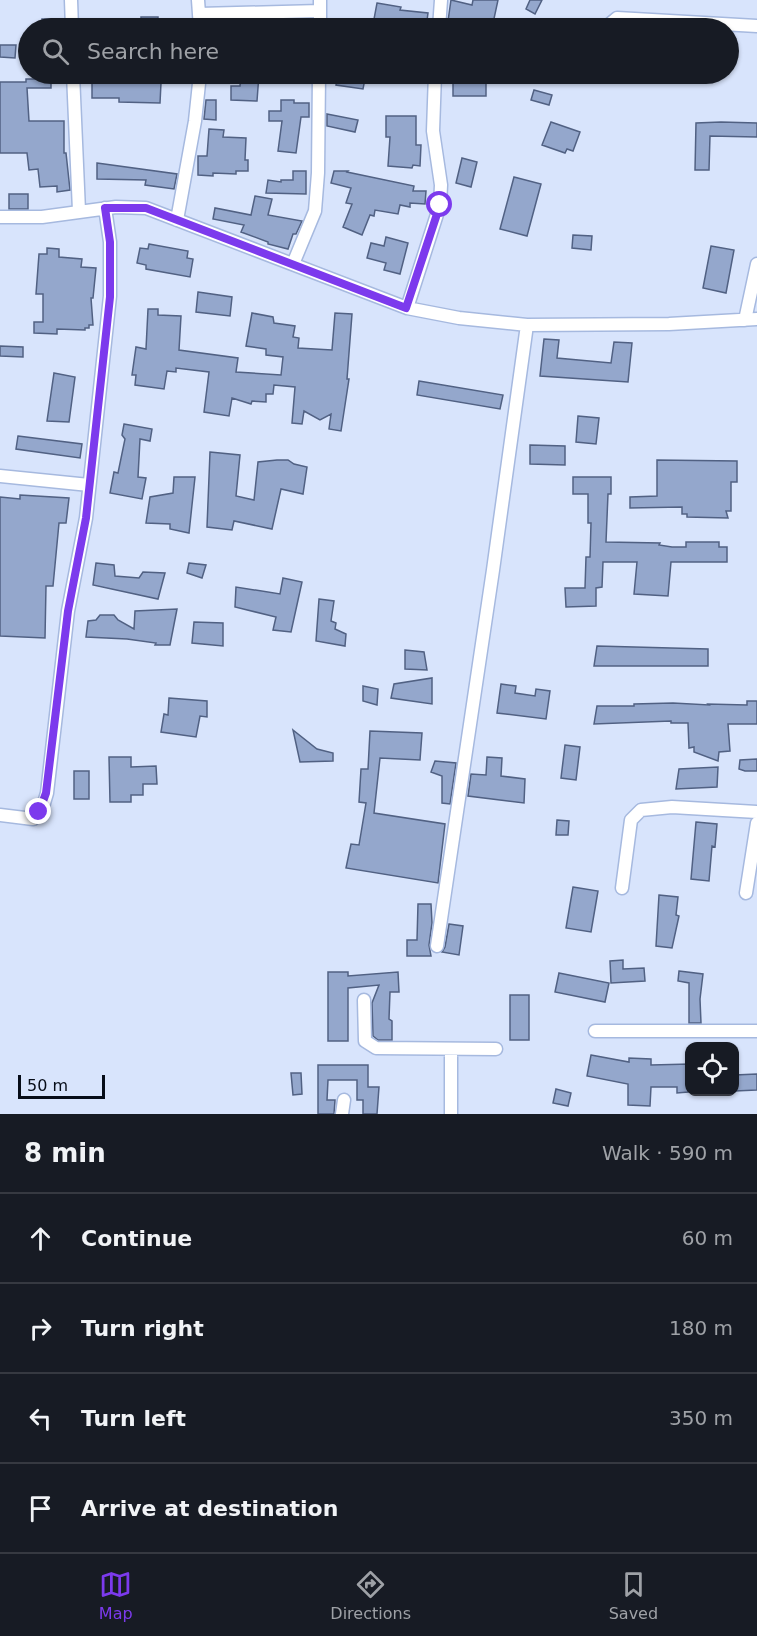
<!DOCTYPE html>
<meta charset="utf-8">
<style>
body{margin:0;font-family:"DejaVu Sans",sans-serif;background:#242831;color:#f1f3f6}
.controls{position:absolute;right:18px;bottom:18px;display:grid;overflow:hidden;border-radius:12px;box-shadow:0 2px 4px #0004}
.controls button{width:54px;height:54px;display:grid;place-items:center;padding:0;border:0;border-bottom:2px solid #363941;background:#171b24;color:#f1f3f6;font:30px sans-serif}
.scale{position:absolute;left:18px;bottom:15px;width:87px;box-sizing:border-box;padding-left:6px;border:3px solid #060c18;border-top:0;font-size:16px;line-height:21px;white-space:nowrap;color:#060c18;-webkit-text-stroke:4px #d8e4fc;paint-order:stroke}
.stop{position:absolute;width:18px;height:18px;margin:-14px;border:4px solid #7c3aed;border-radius:50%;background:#fff}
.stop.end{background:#7c3aed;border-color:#fff;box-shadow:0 2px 6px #0008}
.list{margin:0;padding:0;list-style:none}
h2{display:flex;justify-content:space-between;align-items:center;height:78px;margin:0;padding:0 24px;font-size:26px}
h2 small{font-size:20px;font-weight:400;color:#9ea1a6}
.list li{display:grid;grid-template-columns:39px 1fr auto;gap:18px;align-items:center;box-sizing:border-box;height:90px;padding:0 24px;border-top:2px solid #363941}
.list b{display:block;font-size:22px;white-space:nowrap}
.list em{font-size:20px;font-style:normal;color:#9ea1a6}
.icon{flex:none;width:33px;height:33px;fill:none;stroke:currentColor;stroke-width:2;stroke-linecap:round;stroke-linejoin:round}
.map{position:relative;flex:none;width:757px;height:1114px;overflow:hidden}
.search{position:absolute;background:#171b24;box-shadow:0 2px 4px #0004;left:18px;right:18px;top:18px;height:66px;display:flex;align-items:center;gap:15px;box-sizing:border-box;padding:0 21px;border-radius:33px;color:#9ea1a6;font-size:22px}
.sheet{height:438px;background:#171b24}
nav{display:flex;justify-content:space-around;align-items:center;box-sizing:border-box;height:84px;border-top:2px solid #363941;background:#171b24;font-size:16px;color:#9ea1a6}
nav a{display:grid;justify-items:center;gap:3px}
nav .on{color:#7c3aed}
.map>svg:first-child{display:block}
.building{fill:#94a7cc;stroke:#516183;stroke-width:1.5}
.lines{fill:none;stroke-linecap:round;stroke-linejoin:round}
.minor-casing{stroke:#a6b9df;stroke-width:15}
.minor{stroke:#fff;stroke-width:12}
.route{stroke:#7c3aed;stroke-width:8}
</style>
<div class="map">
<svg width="757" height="1114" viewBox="0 0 757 1114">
<rect width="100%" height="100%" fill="#d8e4fc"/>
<path class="building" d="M451 0 472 5 473 0H498L492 28H447Z
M530 0H542L535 14 526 9Z
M377 3 401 7 400 10 428 13 426 28 407 27V24L374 19Z
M141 17H158V28H141Z
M42 19H63L64 28H42Z
M288 20V24L272 23 271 28H261V21Z
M0 45H16L15 58 0 57Z
M241 74H259L257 101 231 100V86H240Z
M338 74H366L363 89 336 85Z
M389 74H421L420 83 388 80Z
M26 79H51V88H27L29 121H64V153H66L70 190 57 192V186L40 187 38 169 29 170 27 153H0V82H26Z
M453 82H486V96H453Z
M92 83H161L160 103 119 102V98H92Z
M534 90 552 95 549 105 531 100Z
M206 100H216V120L204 119Z
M281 100H294V103H309V117H301L296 153 278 151 282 121H269V111H281Z
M327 114 358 120 355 132 327 126Z
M386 116H416V145H421L420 166 413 165 412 168 388 166 390 137H386Z
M551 122 580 132 573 151 567 149 565 153 542 145Z
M721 122 757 123V137L710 136 709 170H695L696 123Z
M209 129 224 130 223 137 246 138 245 160H248V171H236V174L213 173V176L198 175V156H207Z
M462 158 477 162 471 187 456 183Z
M97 163 177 174 174 189 145 185 146 180 97 179Z
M293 171H306V194L266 193 268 180 281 182V180H293Z
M334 171H348L347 172 414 186 413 191H426L425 204 410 203V207L400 205 398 214 375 210 374 216 370 215 362 235 343 227 352 204 346 203 351 188 331 183Z
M514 177 541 184 527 236 500 229Z
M9 194H28V209H9Z
M255 196 272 199 268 215 302 221 296 234H293L288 249 268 244V242L241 232 244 225 213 219 215 208 251 215Z
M573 235 592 236 591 250 572 248Z
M386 237 408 243 400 274 384 270 386 263 367 258 371 243 384 246Z
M149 244 188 251 187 258 193 259 190 277 146 269V265L137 263 140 248 148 249Z
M711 246 734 250 726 293 703 288Z
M47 248 59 249V257L82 259 81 267 96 268 93 298H91L93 325H89V328H85V330L57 329V334L34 333V322H43V294H36L39 254H47Z
M198 292 232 297 230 316 196 312Z
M148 309H158V315L181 316 179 350 238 358 236 372 281 375 283 357 266 355V349L246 346 252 313 273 317 274 323 295 326 293 337 299 338 298 348 332 350 335 313 352 314 347 379H349L341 431 329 429 331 414 320 420 304 411 302 424 292 423 295 387 274 385 273 394H266V402L252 401 251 404 232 398 229 416 204 412 209 372 176 368V372L167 371 164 389 135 385 136 375H132L136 347 146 349Z
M544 339 559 340 557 358 611 363 614 342 632 343 628 382 540 376Z
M0 346 23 347V357L0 356Z
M54 373 75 377 69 422 47 421Z
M419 381 503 395 500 409 417 395Z
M578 416 599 418 596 444 576 442Z
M124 424 152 429 150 441 140 439 138 477 146 478 142 499 110 493 114 472 118 473 125 439 122 435Z
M18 436 82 444 80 458 16 449Z
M530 445 565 446V465L530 464Z
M210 452 240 455 236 496 254 500 258 462 277 460H288L294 464 307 467 303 494 281 489 272 529 234 521 232 530 207 527Z
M657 460 737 461V482H731V511H726L728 518 687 517V514H682V507L630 508V497L657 496Z
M174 477H195L189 533 170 529V524L146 523 150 497 173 493Z
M573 477H611V494H608L606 542 660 543 659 545 672 547H686V542H719V547H727V562H671L668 596 634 594 637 562H603L602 587 596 588V606L566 607 565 588H585L586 557H590L591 523H588V494H573Z
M20 495 69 498 66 523H59L53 586H46L45 638 0 636V497L20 499Z
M96 563 114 565 115 576 139 578 143 572 165 573 158 599 93 585Z
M189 563 206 565 202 578 187 573Z
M283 578 302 582 291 632 273 630 276 617 235 607 236 587 280 594Z
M319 599 334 601 331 621 336 623 335 629 346 634 345 646 316 641Z
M177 609 170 645H155L156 643 127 639 86 637 88 621 96 620 100 615H114L118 620 134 629 135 611Z
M194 622 223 623V646L192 643Z
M597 646 708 649V666H594Z
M405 650 424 652 427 670 405 669Z
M432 678V704L391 698 394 684Z
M501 684 516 686 515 693 535 696 536 689 550 691 546 719 497 713Z
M363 686 378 689 377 705 363 701Z
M169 698 207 701V717L200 716 196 737 161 732 164 714 168 715Z
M747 701H757V724H728L730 751 719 752 718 761 694 752V747L689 748 688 723H671V721L594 724 597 706H634V704L673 703 709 705 708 704 747 705Z
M293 730 317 749 333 753V761L300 762Z
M370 731 422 733 420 760 380 758 374 813 445 824 438 883 346 868 351 844 359 845 366 803 359 802 361 769H368Z
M565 745 580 747 576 780 561 778Z
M109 757H131V767L156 766 157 784H143V795H131V802H110Z
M487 757 502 758 501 776 525 779 524 803 468 796 471 774 486 775Z
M757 759V771H745L739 769 740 760Z
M435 761 456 763 450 804 442 803V776L431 772Z
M718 767 717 787 676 789 679 769Z
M74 771H89V799H74Z
M557 820 569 821 568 835H556Z
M696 822 717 824 715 847 712 846 709 881 691 879Z
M573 887 598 891 591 932 566 928Z
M659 895 678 897 676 915 679 916 672 948 656 946Z
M418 904H431L432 923 429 945 431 956H407V940H417Z
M449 924 463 926 459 955 442 952 445 947Z
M623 960V969L644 968 645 981 611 983 610 961Z
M679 971 703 974 700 999 701 1023H689V983L678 981Z
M328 972H348V976L398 972 399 992H390L389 1019 392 1021V1040H378L373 1036 372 1003 379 985 348 988V1041H328Z
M559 973 609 983 605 1002 555 992Z
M510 995H529V1040H510Z
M591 1055 629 1062V1058L651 1059V1065L690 1064 688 1092 677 1093V1087H651L650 1106 628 1105V1084L587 1076Z
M318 1065H368V1087H379L377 1114H363V1100H357V1080H328L327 1100H335L334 1114H318Z
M291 1073H301L302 1094 293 1095Z
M757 1074V1090L735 1091V1075Z
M556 1089 571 1093 568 1106 553 1103Z"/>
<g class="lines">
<defs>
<path id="minor" d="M71 0 72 28
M198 0 200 28
M199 14 320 11
M320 28V0
M439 28 441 0
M605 28 617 18 757 26
M73 74 79 211
M0 217H42L116 207 146 208 407 308 459 318 527 325 669 324 757 319
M177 220 195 121 200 74
M293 264 315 211 318 173 319 74
M407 308 440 205 441 185 433 131 435 74
M745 320 757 264
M0 476 89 485
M0 815 33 819 44 803 47 793 68 611 86 518 110 296V242L105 208
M622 888 631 820 641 810 672 807 757 812
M746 893 757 823
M437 946 493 570 527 325
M364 1000 365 1041 376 1048 496 1049
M595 1031H757
M342 1114 344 1100
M451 1114V1049"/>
</defs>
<use href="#minor" class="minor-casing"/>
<use href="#minor" class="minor"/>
</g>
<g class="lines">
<path class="route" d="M39 812 46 793 68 611 86 518 110 297V242L105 208H146L406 308 440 205"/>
</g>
</svg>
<div class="controls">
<button><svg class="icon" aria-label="locate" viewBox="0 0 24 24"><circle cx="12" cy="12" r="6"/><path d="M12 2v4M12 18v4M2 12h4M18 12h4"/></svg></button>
</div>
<div class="scale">50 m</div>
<div class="stop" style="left:440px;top:205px"></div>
<div class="stop end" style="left:39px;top:812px"></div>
<div class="search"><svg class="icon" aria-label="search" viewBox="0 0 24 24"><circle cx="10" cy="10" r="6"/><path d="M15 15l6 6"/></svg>Search here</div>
</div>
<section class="sheet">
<h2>8 min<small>Walk · 590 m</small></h2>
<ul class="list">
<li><svg class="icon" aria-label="ahead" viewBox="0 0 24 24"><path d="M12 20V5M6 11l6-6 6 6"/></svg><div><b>Continue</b></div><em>60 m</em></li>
<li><svg class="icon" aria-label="right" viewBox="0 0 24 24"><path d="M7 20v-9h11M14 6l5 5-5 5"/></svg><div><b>Turn right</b></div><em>180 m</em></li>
<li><svg class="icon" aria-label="left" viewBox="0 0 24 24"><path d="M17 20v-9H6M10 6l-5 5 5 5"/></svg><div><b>Turn left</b></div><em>350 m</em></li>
<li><svg class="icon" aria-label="arrive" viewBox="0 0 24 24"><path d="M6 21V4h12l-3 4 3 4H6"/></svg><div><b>Arrive at destination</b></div></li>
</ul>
</section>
<nav>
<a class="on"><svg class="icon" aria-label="map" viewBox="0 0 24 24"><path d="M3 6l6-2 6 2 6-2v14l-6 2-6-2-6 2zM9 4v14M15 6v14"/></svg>Map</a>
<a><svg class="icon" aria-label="directions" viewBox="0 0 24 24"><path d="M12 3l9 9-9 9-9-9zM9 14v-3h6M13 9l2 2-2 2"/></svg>Directions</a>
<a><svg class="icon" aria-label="saved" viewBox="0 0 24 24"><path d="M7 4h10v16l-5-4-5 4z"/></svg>Saved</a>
</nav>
